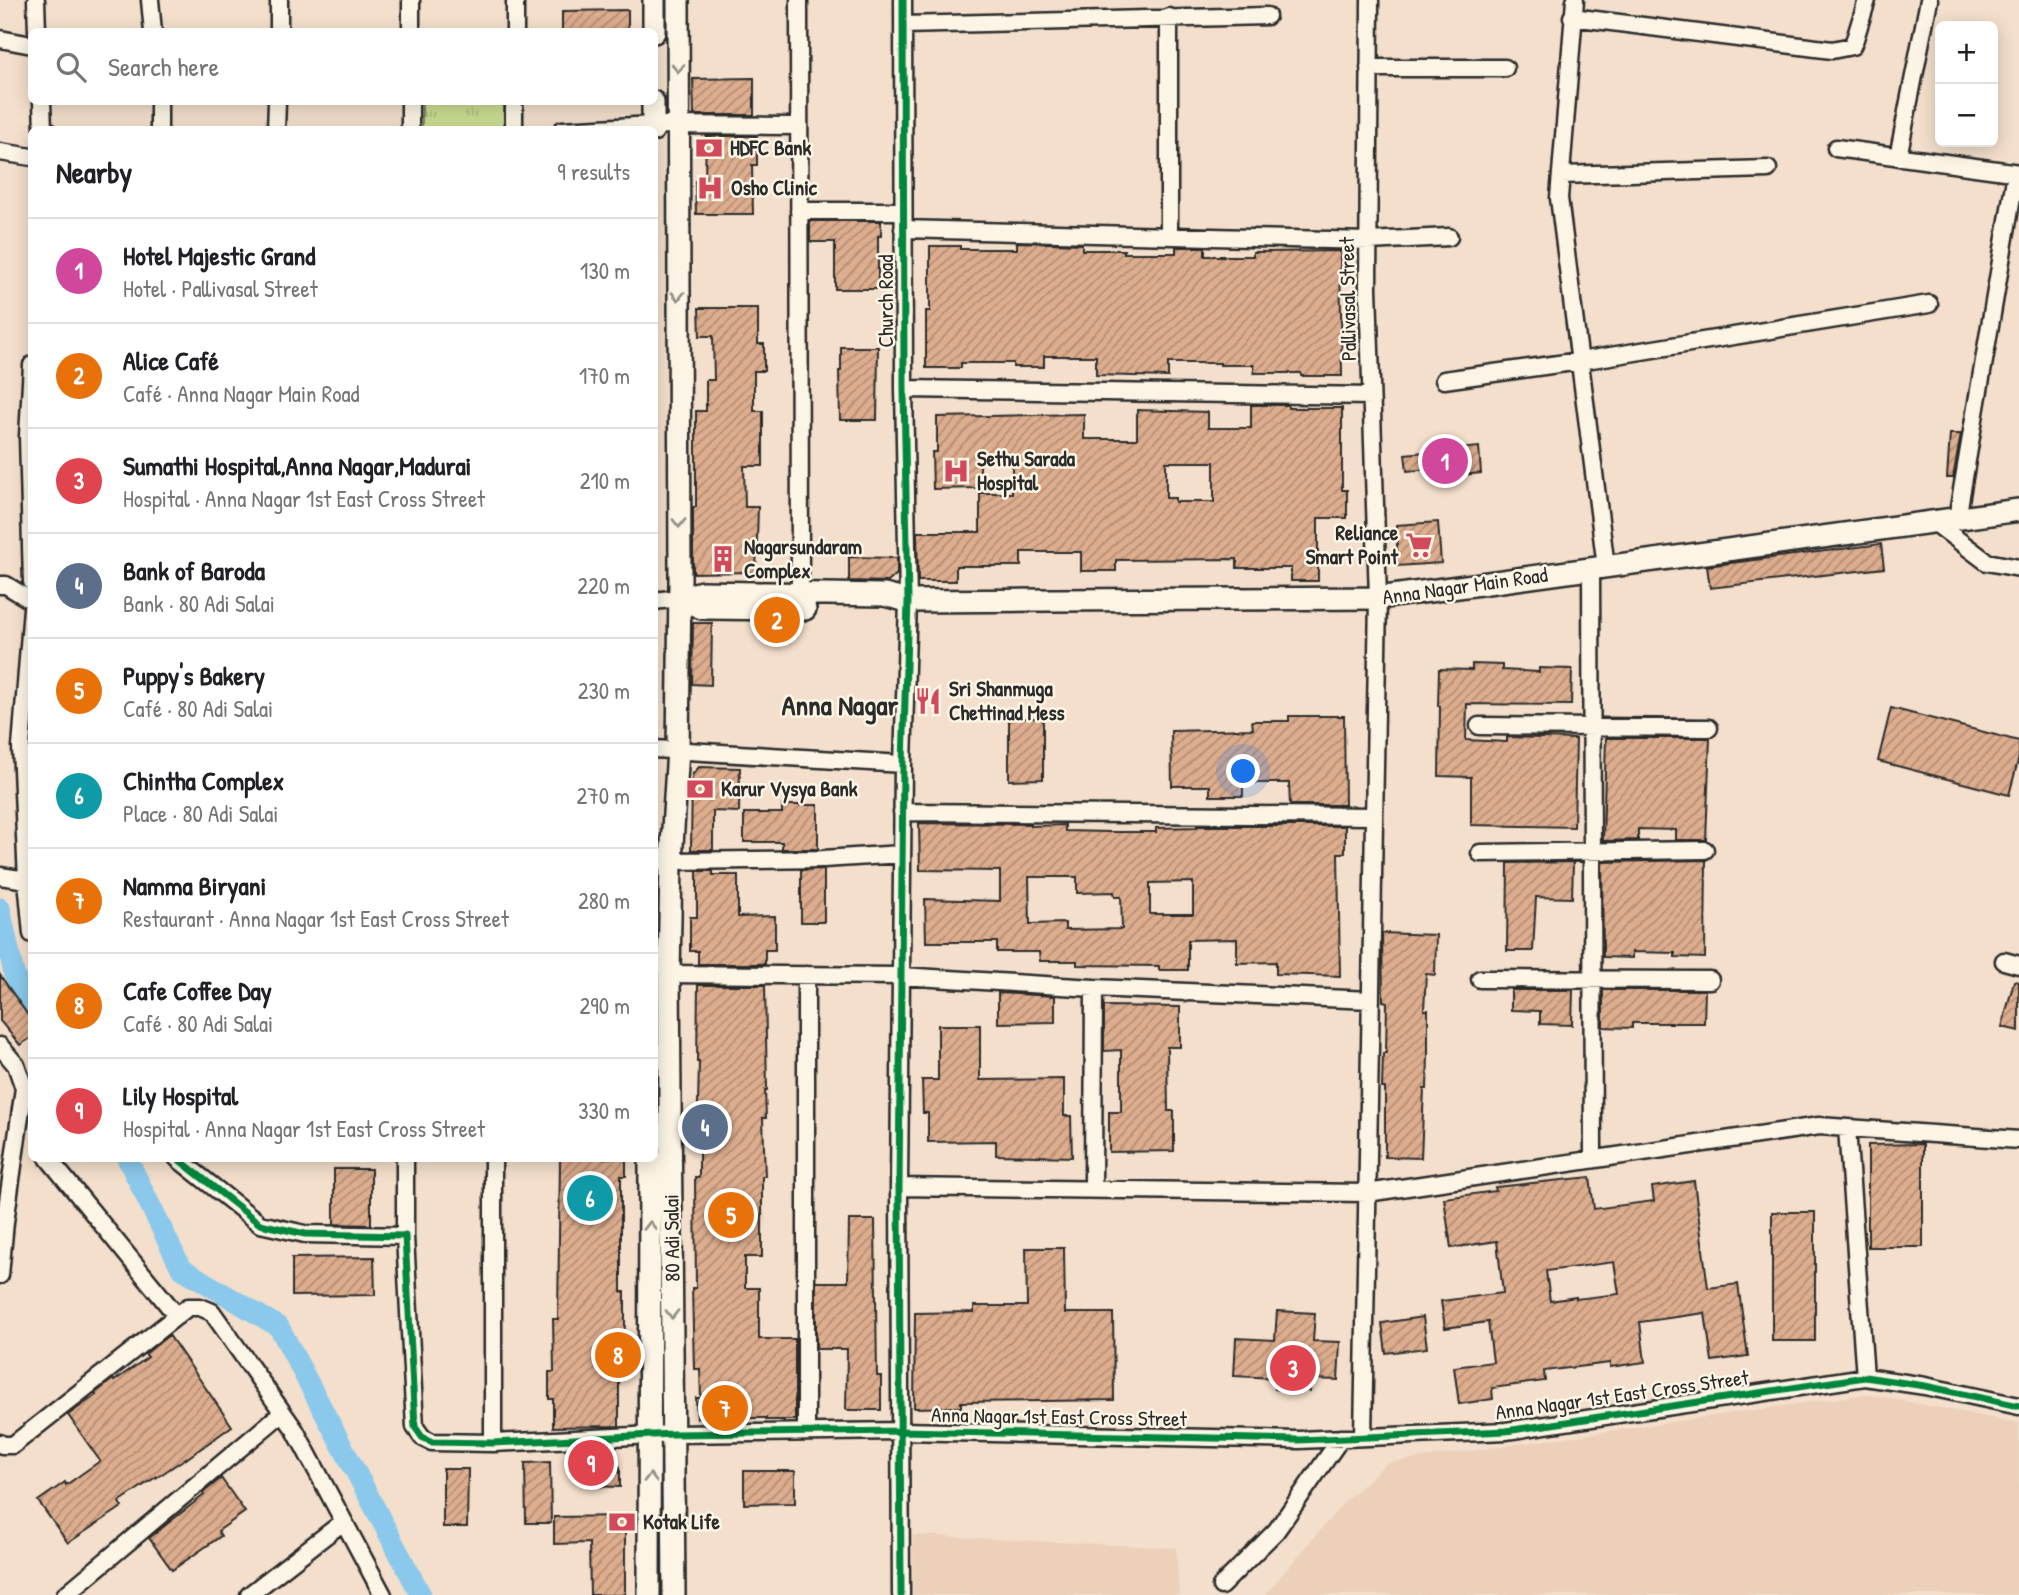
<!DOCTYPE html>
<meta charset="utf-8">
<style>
body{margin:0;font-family:"Patrick Hand",sans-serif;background:#f2f2f2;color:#202124}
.controls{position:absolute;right:21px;top:21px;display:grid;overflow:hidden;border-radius:10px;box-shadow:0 4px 18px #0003}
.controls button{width:63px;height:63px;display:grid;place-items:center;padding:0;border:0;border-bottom:2px solid #e0e0e0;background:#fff;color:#202124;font:35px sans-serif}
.you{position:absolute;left:1244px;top:772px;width:24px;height:24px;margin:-18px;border:5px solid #fff;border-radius:50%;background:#1a73e8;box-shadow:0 0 0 10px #1a73e833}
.badge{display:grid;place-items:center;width:46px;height:46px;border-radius:50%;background:#d1495b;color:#fff;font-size:23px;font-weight:700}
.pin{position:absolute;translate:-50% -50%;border:4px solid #fff;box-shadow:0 2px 7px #0006}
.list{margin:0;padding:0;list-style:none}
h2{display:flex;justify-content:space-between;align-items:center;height:91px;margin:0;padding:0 28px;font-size:30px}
h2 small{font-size:23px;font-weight:400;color:#757577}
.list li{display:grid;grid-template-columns:46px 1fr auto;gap:21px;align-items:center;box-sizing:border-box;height:105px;padding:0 28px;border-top:2px solid #e0e0e0}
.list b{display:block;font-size:26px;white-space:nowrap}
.list p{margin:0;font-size:23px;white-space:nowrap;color:#757577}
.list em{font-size:23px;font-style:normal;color:#757577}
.icon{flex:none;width:38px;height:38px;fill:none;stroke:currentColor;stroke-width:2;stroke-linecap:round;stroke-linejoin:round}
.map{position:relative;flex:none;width:2019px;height:1595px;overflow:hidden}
.search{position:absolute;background:#fff;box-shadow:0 4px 18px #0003;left:28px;top:28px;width:630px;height:77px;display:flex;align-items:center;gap:18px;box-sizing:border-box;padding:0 24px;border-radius:10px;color:#757577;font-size:26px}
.panel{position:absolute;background:#fff;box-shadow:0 4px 18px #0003;left:28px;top:126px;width:630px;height:1036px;border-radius:10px}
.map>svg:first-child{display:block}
.built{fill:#ecd0b9}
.park{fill:url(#park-tufts);stroke:#7c845e;stroke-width:2}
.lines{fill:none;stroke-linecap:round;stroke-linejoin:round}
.canal{stroke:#8bc9ec;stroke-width:21}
.building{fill:url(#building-hatch);stroke:#2b2b2b;stroke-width:2;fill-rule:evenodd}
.street-casing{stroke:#2b2b2b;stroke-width:21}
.secondary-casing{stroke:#2b2b2b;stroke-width:26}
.street{stroke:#fcf5e5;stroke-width:16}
.secondary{stroke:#fcf5e5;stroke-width:21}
.cycleway-casing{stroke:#fcf5e5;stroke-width:11}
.cycleway{stroke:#00873e;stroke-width:7}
.oneway{stroke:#949088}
.labels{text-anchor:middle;stroke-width:5;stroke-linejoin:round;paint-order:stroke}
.poi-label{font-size:21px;font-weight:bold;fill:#2b2b2b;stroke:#fcf5e5;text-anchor:start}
.street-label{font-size:21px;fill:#2b2b2b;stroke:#fcf5e5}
.district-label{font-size:28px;font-weight:bold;fill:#2b2b2b;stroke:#fcf5e5}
</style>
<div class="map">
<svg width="2019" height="1595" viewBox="0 0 2019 1595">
<defs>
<pattern id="park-tufts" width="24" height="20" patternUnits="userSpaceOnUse" patternTransform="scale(1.75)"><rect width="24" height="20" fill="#ccdd92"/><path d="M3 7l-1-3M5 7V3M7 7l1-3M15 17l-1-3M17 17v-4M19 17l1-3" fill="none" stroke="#afbe7e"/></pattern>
<pattern id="building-hatch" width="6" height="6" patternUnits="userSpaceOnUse" patternTransform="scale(1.75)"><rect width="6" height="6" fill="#ddad8e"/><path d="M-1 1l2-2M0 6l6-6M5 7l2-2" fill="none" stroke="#b38d74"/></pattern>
</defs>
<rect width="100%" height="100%" fill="#f3dfcb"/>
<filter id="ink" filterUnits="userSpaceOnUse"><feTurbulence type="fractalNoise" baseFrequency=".0143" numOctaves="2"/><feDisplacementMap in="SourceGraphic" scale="14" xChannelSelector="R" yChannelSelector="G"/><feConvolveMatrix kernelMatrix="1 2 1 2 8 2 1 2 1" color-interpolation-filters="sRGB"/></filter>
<g filter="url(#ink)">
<path class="built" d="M1867 1394 2019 1423V1595H1265L1345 1501 1387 1463Z
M913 1535 1176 1548 1179 1595H913Z"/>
<path class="park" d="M422 102H504V129H422Z"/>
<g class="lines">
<path class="canal" d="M0 908 14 974 32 1009
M127 1158 181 1268 279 1327 421 1595"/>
</g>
<path class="building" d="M628 10V32H562V11Z
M754 78V115H694L693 79Z
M706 136H754L757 138V165H752L753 214H696L695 181H705Z
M810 221H881V236H878V289H835V242H810Z
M1017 242 1082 244V250H1124V253H1176V247H1205V256H1253V252L1340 251 1342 376H1301V373H1254V365H1220V363H1168V377L1096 375V356H1044V367H1013V363H961V368H926V311H930V246H960V249H1017Z
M699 308H758V344H764V371H754V411H763V466H744L745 507H758L756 572 693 573V507H696V411H706V380H714L713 336H700Z
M841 347H878L877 420H840L839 371H841Z
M1251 405H1288V408H1342V490H1347V518H1318V581H1291V568H1237V559L1116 560V571H1081V552H1021V566H956V581H918L917 532H980V493H1012V460H980V488L933 489 932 452H937V417L1084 414V439H1137V410L1208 412V428H1251ZM1166 462H1214V502H1175V498H1166Z
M1950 434H1961L1953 478H1947Z
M1479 447 1481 473 1431 478V469L1407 471 1405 454Z
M1438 522 1441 563 1397 566V525Z
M1881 544 1884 568 1710 588 1707 566Z
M849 557 897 558V574L888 582 849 581Z
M693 623H712L711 685 692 684Z
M1472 664 1502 665V670L1539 672V668L1572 669 1571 705 1467 704 1466 740 1507 742V737L1576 739 1574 827 1471 825V777L1439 776 1440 706H1438L1439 669 1472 670Z
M1891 708 2019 741V757L2009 795 1878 761Z
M1289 716H1344L1345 805H1290L1289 783H1243V796H1210V786H1172L1171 731 1253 729 1252 721H1289Z
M1009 718H1043V779L1009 780Z
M1606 738H1710L1706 840H1676V830L1638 829V840L1603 841Z
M699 767 740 768 739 812 713 811V850H691L692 775Z
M782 805H818V849H782V842H744V813H782Z
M919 823 1030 824V826L1065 825V831L1109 832H1156V828L1197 827V826H1345V853H1338L1340 976 1276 974V962L1237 963V939L1188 940V970H1159V966L1077 965V961H1040L1039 952H997V942H926L925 899 1000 901V871L920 870ZM1029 877H1077V893L1114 892 1115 897H1121L1122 929 1065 930V923L1030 924ZM1193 882V914H1150V883Z
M1706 860 1705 958 1675 957V953L1632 952V958L1603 957 1602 862Z
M1573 862 1572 898 1536 897 1533 951H1507L1508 863Z
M824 869V922H801V870Z
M697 871H713V875H738V917L775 916V950H765V964H698V951H690V917H697Z
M1382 933 1436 935 1435 975 1426 974 1424 1010H1428V1054L1427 1089H1424L1421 1158 1385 1157V1088H1382L1383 1053H1386L1387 1002 1383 1001Z
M0 975 32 1021V1037L20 1045 0 1021Z
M2014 981 2019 982V1031L2002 1027Z
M698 985H765L767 1090H765L766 1118H763L765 1176H762V1257H745V1288H759V1339H795V1420H766V1418H697L696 1398H701L700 1369H694L692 1288H696L695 1177H699V1147H697L699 1062H697Z
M1511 990H1573L1572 1025 1540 1024V1011L1511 1010Z
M1603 990H1705L1704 1023H1632V1028L1603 1027Z
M998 993 1055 996V1022L998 1023Z
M1104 1006 1180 1007V1047H1167L1168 1111H1174V1151L1109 1152V1112H1121V1050L1104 1051Z
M938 1025H980V1080L1064 1079V1116H1071L1072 1157 996 1155V1141L928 1142V1113H923L922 1080H938Z
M1923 1144V1247H1868V1145Z
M560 1158H626V1176H621V1292H625V1323L622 1371H619V1426L553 1427V1399H549V1372H554L553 1319H558Z
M334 1169H371V1225L334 1224Z
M1590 1177 1594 1209 1654 1201 1652 1187 1694 1181 1708 1288 1738 1284 1748 1356 1712 1361 1705 1313 1640 1322 1645 1362 1610 1367V1363L1544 1371 1545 1381 1492 1388 1493 1399 1459 1404 1454 1367 1493 1362 1488 1322 1445 1328 1441 1301 1503 1293 1497 1241 1451 1248 1444 1198 1496 1191 1495 1187ZM1614 1262 1619 1294 1576 1299V1297L1550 1301 1546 1271Z
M1772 1212H1815V1341H1772Z
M849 1220H875L877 1376H881V1410H846L847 1349H816V1282H848Z
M1026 1248H1064L1065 1313H1113L1114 1400 961 1402V1407L914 1408 915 1313 974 1312V1306H1027Z
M374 1257 375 1295 292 1296V1258Z
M1277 1311 1315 1313 1313 1341 1340 1342 1338 1380 1311 1379 1310 1391 1275 1389 1276 1378 1234 1376 1236 1338 1275 1340Z
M1423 1317 1427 1348 1386 1353 1382 1323Z
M169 1335 232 1426 186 1459V1458L156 1478V1477L119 1502 122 1507 68 1543 38 1501 65 1482 66 1485 100 1461 68 1415 96 1395 95 1393 113 1379 114 1381 148 1357 145 1354Z
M587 1459H613L620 1467V1487L587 1486Z
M550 1462 551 1523H526L525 1463Z
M443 1469H468L467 1527H443Z
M744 1471H795V1503L744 1504Z
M221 1478 245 1512 218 1531 221 1536 172 1570 149 1538 204 1495 203 1493Z
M625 1516V1595H590L589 1543 554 1544V1517Z"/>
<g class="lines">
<defs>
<path id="street" d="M36 0 37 32
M150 0 153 32
M799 0 800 594
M1575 0 1559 198 1606 567
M1169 17V236
M1572 17 1832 50 1852 46 1855 39 1867 0
M903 25 1267 16
M279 32V0
M411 32V0
M515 32V0
M0 39 32 45
M1369 68H1505
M42 102 43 129 47 130
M159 102V130
M276 130 277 102
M410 130V102
M514 130V102
M562 130 653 125 799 126
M1836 148 2019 173
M0 152 32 157
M1898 157 1929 0
M1561 175 1768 169
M799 211H903
M903 229 1368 241 1449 237
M32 365 28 436 32 582
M1444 380 1580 361 1929 304
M904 389 1371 396
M1957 519 2016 173
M1934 522 1987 562 2019 568
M1591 569 1593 1159
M0 585H6L32 601
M654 601 679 598
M32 608 21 747 27 880H32
M1479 726 1709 728
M654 749 903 764
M902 812 1374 816
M1480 853 1705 850
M654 863 671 861 823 859 902 854
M0 876 27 880 32 934
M2004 961 2019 965
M669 974 901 976 1094 988
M1480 979 1710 980
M0 1046 16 1065 24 1088 5 1222 0 1275
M1847 1128 1865 1377
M48 1158 177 1316
M177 1158 260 1224 305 1234 405 1236 415 1427 422 1437 432 1442 493 1443 673 1434 902 1431 1299 1440 1506 1431 1865 1377 1925 1386 2019 1406
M899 1187 1367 1193 1819 1126 2019 1140
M1093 1189 1094 988 1371 1000
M405 1236V1158
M806 1432V975
M1363 1437 1378 598 1368 288 1370 0
M0 1443 2 1445H13L188 1307H200L212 1312 295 1430 383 1595
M493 1443V1158
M1221 1586 1276 1531 1341 1438
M65 1595 282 1413
M249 1595 343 1522
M901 1595 899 1187 903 764 908 601 904 389 903 0"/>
<path id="secondary" d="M654 32V0
M653 130V102
M679 598 702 592 884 595 908 601 1378 598 2019 510
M679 598 702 608 805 609
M649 1595 650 1158
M674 1595 669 974 671 861 678 749 680 582 678 0"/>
</defs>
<use href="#street" class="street-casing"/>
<use href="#secondary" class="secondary-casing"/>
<use href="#street" class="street"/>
<use href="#secondary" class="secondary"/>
<defs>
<path id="cycleway" d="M177 1158 260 1224 305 1234 405 1236 415 1427 422 1437 432 1442 493 1443 673 1434 902 1431 1299 1440 1506 1431 1865 1377 1925 1386 2019 1406
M901 1595 899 1187 903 764 908 601 904 389 903 0"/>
</defs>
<use href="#cycleway" class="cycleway-casing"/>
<use href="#cycleway" class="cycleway"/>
</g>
<defs><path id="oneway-chevron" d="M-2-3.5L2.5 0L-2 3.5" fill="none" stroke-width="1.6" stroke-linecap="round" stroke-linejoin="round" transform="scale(1.75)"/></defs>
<g class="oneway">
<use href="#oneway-chevron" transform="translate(678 68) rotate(90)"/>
<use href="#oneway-chevron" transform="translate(678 296) rotate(90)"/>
<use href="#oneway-chevron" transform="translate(679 523) rotate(90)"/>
<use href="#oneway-chevron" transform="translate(650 1226) rotate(-90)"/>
<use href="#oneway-chevron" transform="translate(672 1314) rotate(90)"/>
<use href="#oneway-chevron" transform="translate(650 1478) rotate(-90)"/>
</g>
</g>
<defs>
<symbol id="bank-bare" viewBox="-9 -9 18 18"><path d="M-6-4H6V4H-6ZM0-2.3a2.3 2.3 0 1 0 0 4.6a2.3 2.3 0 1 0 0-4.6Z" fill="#d1495b" stroke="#fcf5e5" stroke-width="2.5" paint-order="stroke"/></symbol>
<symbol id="hospital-bare" viewBox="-9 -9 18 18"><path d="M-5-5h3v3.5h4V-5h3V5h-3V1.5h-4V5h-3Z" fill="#d1495b" stroke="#fcf5e5" stroke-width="2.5" paint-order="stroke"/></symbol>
<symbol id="supermarket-bare" viewBox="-9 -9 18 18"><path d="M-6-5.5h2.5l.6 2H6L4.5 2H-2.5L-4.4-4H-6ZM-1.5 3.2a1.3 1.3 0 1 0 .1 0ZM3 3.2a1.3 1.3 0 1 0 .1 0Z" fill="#d1495b" stroke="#fcf5e5" stroke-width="2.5" paint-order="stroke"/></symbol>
<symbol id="building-bare" viewBox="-9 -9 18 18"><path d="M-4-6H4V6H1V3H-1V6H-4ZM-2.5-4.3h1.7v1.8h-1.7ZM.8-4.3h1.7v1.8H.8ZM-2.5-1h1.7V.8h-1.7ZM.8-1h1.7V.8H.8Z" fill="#d1495b" stroke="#fcf5e5" stroke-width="2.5" paint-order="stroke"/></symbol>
<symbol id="restaurant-bare" viewBox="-9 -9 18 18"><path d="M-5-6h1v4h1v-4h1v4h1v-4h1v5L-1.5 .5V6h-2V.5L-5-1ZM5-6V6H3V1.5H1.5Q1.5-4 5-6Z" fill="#d1495b" stroke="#fcf5e5" stroke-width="2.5" paint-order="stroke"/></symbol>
</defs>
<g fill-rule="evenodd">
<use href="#bank-bare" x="690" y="129" width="38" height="38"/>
<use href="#hospital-bare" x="691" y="169" width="38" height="38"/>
<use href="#hospital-bare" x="937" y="452" width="38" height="38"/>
<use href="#supermarket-bare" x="1400" y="526" width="38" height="38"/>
<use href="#building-bare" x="704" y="540" width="38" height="38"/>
<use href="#restaurant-bare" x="909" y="682" width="38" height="38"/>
<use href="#bank-bare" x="681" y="770" width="38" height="38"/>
<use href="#bank-bare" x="603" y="1503" width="38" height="38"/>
</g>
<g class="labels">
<g class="poi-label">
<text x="730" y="155">HDFC Bank</text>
<text x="731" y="195">Osho Clinic</text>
<text x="977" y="466">Sethu Sarada<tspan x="977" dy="24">Hospital</tspan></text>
<text x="1398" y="540" text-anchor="end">Reliance<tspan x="1398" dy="24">Smart Point</tspan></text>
<text x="744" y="554">Nagarsundaram<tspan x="744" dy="24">Complex</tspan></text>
<text x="949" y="696">Sri Shanmuga<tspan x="949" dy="24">Chettinad Mess</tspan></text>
<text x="721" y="796">Karur Vysya Bank</text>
<text x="643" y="1529">Kotak Life</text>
</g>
<g class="street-label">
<text transform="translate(1348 299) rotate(-91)" y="7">Pallivasal Street</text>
<text transform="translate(886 301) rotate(-90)" y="7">Church Road</text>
<text transform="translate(1465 586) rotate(-8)" y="7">Anna Nagar Main Road</text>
<text transform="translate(672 1238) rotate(-91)" y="7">80 Adi Salai</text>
<text transform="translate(1622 1395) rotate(-8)" y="7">Anna Nagar 1st East Cross Street</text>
<text transform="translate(1059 1417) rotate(1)" y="7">Anna Nagar 1st East Cross Street</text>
</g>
<g class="district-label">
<text x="840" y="715">Anna Nagar</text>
</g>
</g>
</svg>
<div class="controls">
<button>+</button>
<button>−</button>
</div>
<div class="you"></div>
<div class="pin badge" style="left:1445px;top:461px;background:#d1479c">1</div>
<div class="pin badge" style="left:777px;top:620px;background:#e8710a">2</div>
<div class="pin badge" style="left:1293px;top:1368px;background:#e0444e">3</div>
<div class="pin badge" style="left:705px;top:1127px;background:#5c6f8a">4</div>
<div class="pin badge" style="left:731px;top:1215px;background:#e8710a">5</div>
<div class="pin badge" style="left:590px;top:1198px;background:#0f9aa8">6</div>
<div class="pin badge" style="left:725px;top:1408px;background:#e8710a">7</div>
<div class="pin badge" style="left:618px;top:1355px;background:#e8710a">8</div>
<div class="pin badge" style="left:591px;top:1463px;background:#e0444e">9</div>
<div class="search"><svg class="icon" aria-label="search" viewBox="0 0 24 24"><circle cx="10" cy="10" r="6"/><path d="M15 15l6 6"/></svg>Search here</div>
<section class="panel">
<h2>Nearby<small>9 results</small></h2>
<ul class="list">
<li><span class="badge" style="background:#d1479c">1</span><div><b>Hotel Majestic Grand</b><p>Hotel · Pallivasal Street</p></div><em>130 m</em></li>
<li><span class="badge" style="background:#e8710a">2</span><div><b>Alice Café</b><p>Café · Anna Nagar Main Road</p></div><em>170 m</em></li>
<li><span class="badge" style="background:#e0444e">3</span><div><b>Sumathi Hospital,Anna Nagar,Madurai</b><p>Hospital · Anna Nagar 1st East Cross Street</p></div><em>210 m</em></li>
<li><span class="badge" style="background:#5c6f8a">4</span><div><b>Bank of Baroda</b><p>Bank · 80 Adi Salai</p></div><em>220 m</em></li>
<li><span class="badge" style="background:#e8710a">5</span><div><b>Puppy's Bakery</b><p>Café · 80 Adi Salai</p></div><em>230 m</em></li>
<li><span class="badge" style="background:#0f9aa8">6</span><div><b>Chintha Complex</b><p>Place · 80 Adi Salai</p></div><em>270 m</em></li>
<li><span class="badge" style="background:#e8710a">7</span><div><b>Namma Biryani</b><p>Restaurant · Anna Nagar 1st East Cross Street</p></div><em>280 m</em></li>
<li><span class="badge" style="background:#e8710a">8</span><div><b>Cafe Coffee Day</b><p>Café · 80 Adi Salai</p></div><em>290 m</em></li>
<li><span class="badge" style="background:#e0444e">9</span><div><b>Lily Hospital</b><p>Hospital · Anna Nagar 1st East Cross Street</p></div><em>330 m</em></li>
</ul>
</section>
</div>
